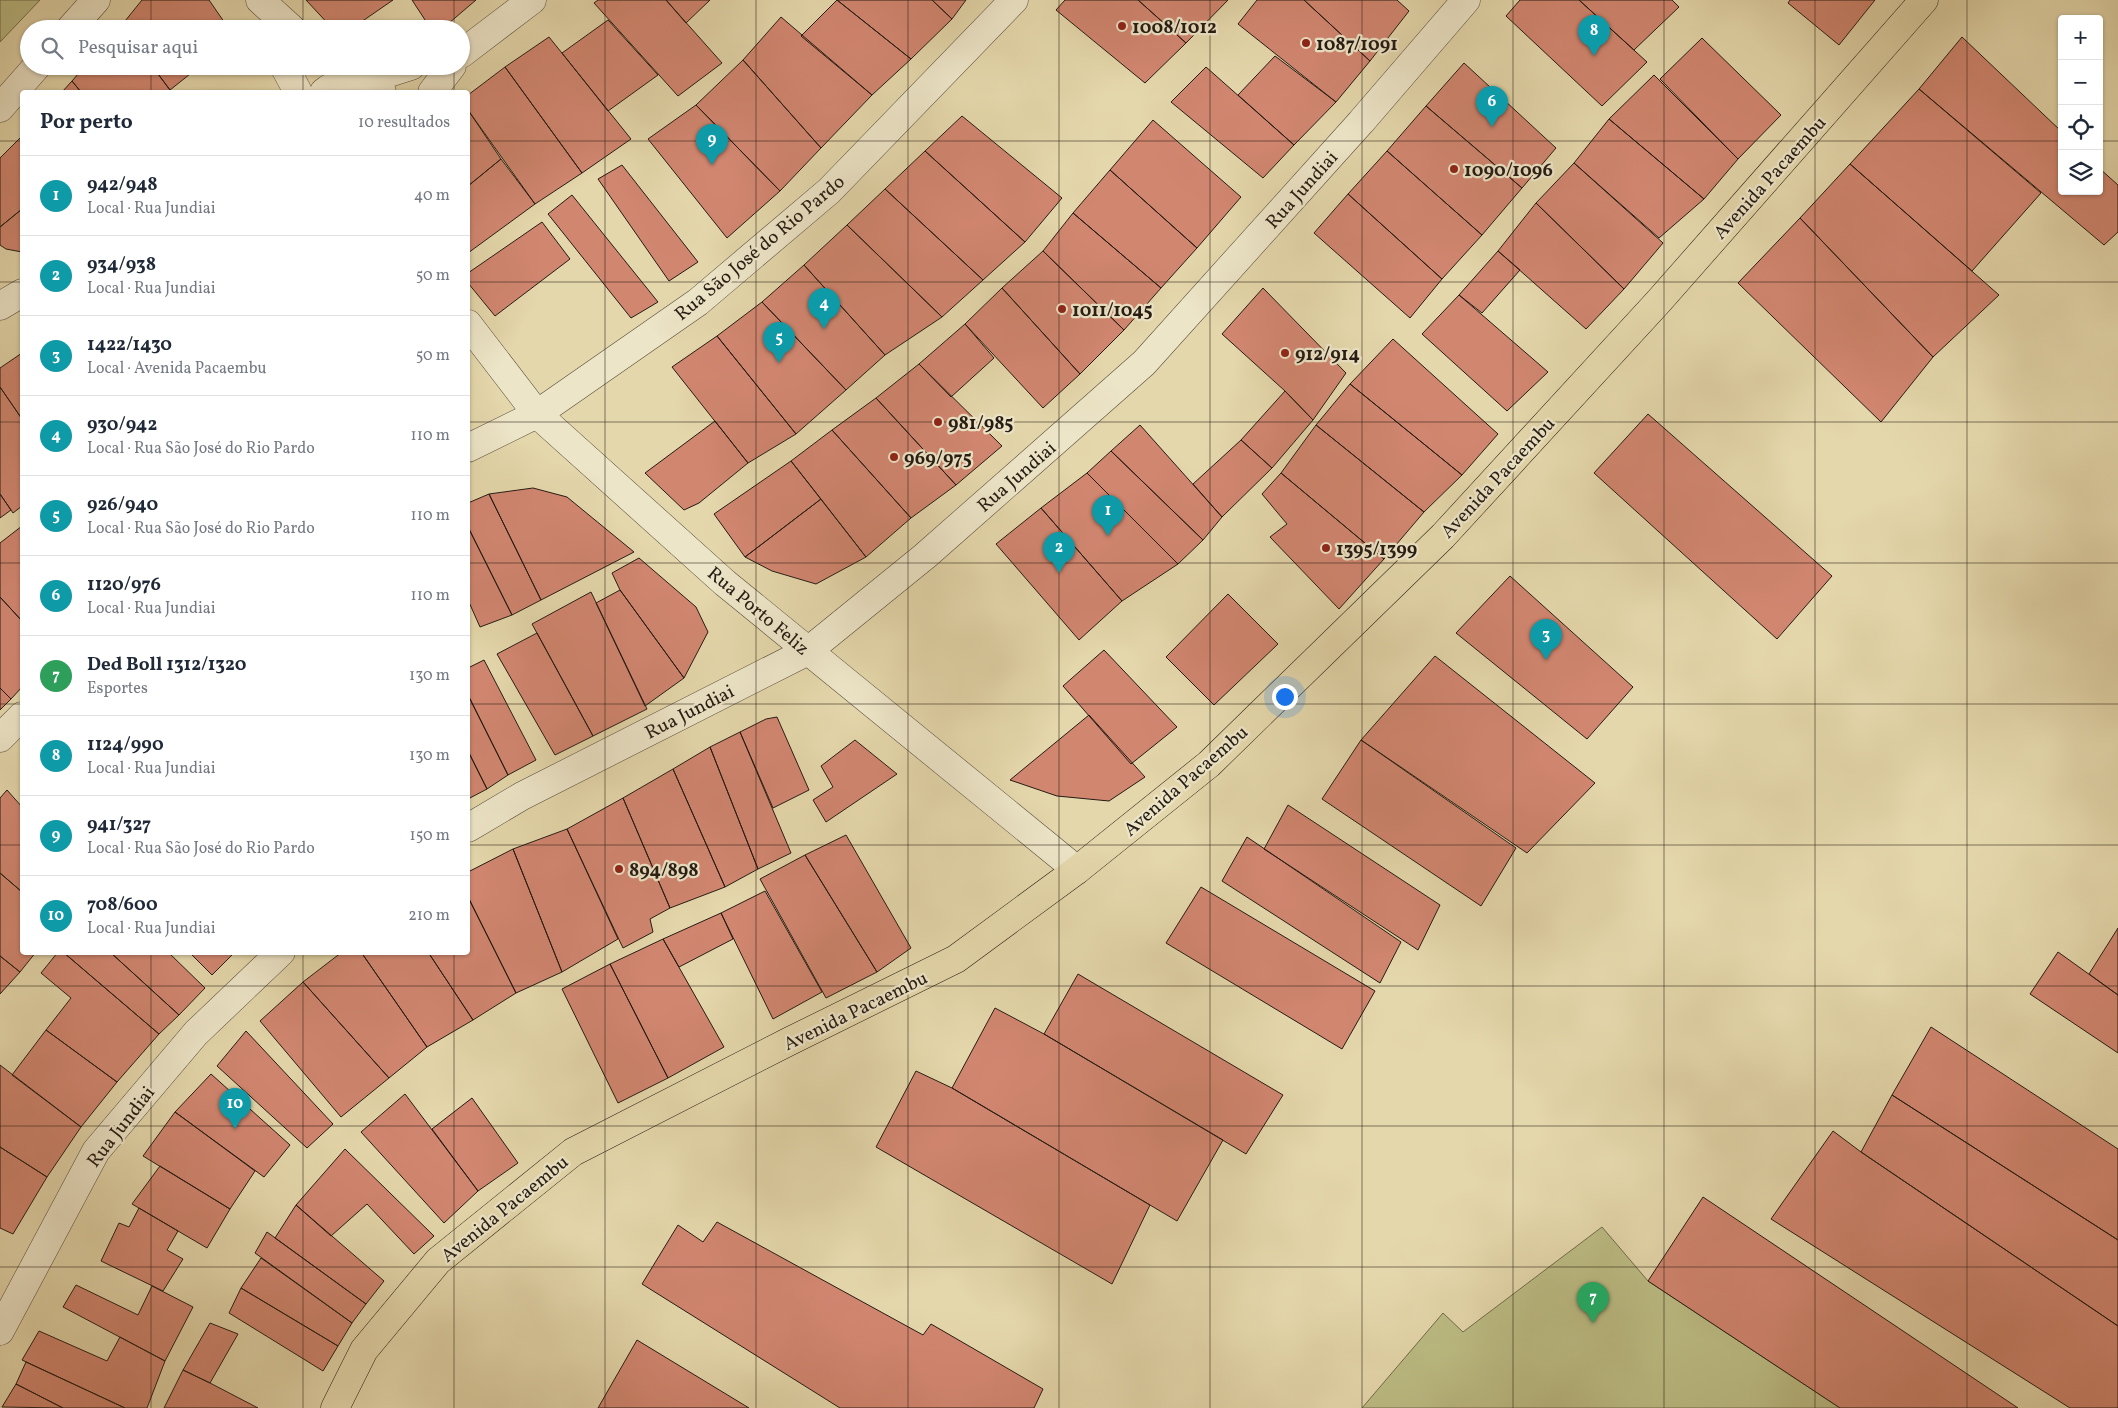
<!DOCTYPE html>
<html lang="pt">
<meta charset="utf-8">
<style>
body{margin:0;font-family:Vollkorn,serif;background:#f2f2f3;color:#1f2937}
.controls{position:absolute;right:15px;top:15px;display:grid;overflow:hidden;border-radius:5px;box-shadow:0 1px 4px #0004}
.controls button{width:45px;height:45px;display:grid;place-items:center;padding:0;border:0;border-bottom:1px solid #e0e1e3;background:#fff;color:#1f2937;font:25px sans-serif}
.you{position:absolute;left:1284px;top:696px;width:18px;height:18px;margin:-12px;border:4px solid #fff;border-radius:50%;background:#1a73e8;box-shadow:0 0 0 8px #1a73e833}
.badge{display:grid;place-items:center;width:32px;height:32px;border-radius:50%;background:#8f2418;color:#fff;font-size:16px;font-weight:700}
.pin{position:absolute;translate:-50% -41px;filter:drop-shadow(0 1px 2px #0008)}
.pin::after{content:'';position:absolute;top:26px;width:18px;height:15px;background:inherit;clip-path:polygon(0 0,100% 0,50% 100%)}
.list{margin:0;padding:0;list-style:none}
h2{display:flex;justify-content:space-between;align-items:center;height:65px;margin:0;padding:0 20px;font-size:21px}
h2 small{font-size:16px;font-weight:400;color:#747a83}
.list li{display:grid;grid-template-columns:32px 1fr auto;gap:15px;align-items:center;box-sizing:border-box;height:80px;padding:0 20px;border-top:1px solid #e0e1e3}
.list b{display:block;font-size:19px;white-space:nowrap}
.list p{margin:0;font-size:16px;white-space:nowrap;color:#747a83}
.list em{font-size:16px;font-style:normal;color:#747a83}
.icon{flex:none;width:28px;height:28px;fill:none;stroke:currentColor;stroke-width:2;stroke-linecap:round;stroke-linejoin:round}
.map{position:relative;flex:none;width:2118px;height:1408px;overflow:hidden}
.search{position:absolute;background:#fff;box-shadow:0 1px 4px #0004;left:20px;top:20px;width:450px;height:55px;display:flex;align-items:center;gap:12px;box-sizing:border-box;padding:0 18px;border-radius:28px;color:#747a83;font-size:19px}
.panel{position:absolute;background:#fff;box-shadow:0 1px 4px #0004;left:20px;top:90px;width:450px;height:865px;border-radius:5px}
.map>svg:first-child{display:block}
.green{fill:#bcbc84;stroke:#706c4c}
.building{fill:#d18670;stroke:#251b13}
.lines{fill:none;stroke-linecap:round;stroke-linejoin:round}
.minor-casing{stroke:#554a39;stroke-width:29}
.major-casing{stroke:#251b13;stroke-width:29}
.minor{stroke:#ede5c8;stroke-width:28}
.major{stroke:#e4d7ab;stroke-width:28}
.grid{fill:none;stroke:#251b13;stroke-width:1;stroke-opacity:0.55}
.poi-dot{fill:#8f2418;stroke:#ede5c8;stroke-width:2}
.labels{text-anchor:middle;stroke-width:4.5;stroke-linejoin:round;paint-order:stroke}
.poi-label{font-size:19px;font-weight:bold;fill:#251b13;stroke:#ede5c8;text-anchor:start}
.street-label{font-size:19px;fill:#251b13;stroke:#ede5c8}
</style>
<div class="map">
<svg width="2118" height="1408" viewBox="0 0 2118 1408">
<rect width="100%" height="100%" fill="#e4d7ab"/>
<filter id="stains"><feTurbulence type="fractalNoise" baseFrequency=".004" numOctaves="4"/><feColorMatrix values="0 0 0 0 .2 0 0 0 0 .09 0 0 0 0 .02 0 0 0 .5 -.17"/></filter>
<radialGradient id="worn" r=".72"><stop offset=".6" stop-color="#630" stop-opacity="0"/><stop offset="1" stop-color="#630" stop-opacity=".3"/></radialGradient>
<path class="green" d="M0 0H40L0 42Z
M1602 1227 1648 1281 1840 1408H1362L1443 1313 1463 1332Z"/>
<path class="building" d="M142 0H209L229 29H124L121 26Z
M306 0H393L351 29H333Z
M412 0H476L442 29H431Z
M598 0H666L722 63 678 96 594 3Z
M666 0H710L686 23Z
M837 0H932L952 19 911 59Z
M837 0 911 59 872 95 801 36Z
M932 0H966L952 19Z
M1065 0H1138L1186 43 1145 83 1056 10Z
M1138 0H1228L1186 43Z
M1257 0H1304L1370 61 1336 102 1238 24Z
M1304 0H1397L1409 11 1370 61Z
M1520 0H1579L1647 62 1602 106 1506 16Z
M1579 0H1672L1679 7 1634 50Z
M1790 0H1875L1839 45 1788 3Z
M781 17 872 95 821 148 743 60Z
M608 20 658 75 608 111 562 53Z
M549 37 631 139 582 173 505 67Z
M1962 37 2062 132V191H2099V168L2118 185V232L2104 245 1919 89Z
M1702 38 1781 115 1738 159 1660 79Z
M1275 56 1336 102 1294 145 1238 95Z
M743 60 821 148 780 191 696 105Z
M1464 63 1556 148 1522 188 1426 106Z
M85 66H152L170 90 167 92H81L72 81Z
M152 66H200L170 90Z
M505 67 582 173 535 204 468 110V95Z
M1206 67 1294 145 1263 178 1171 102Z
M1654 75 1738 159 1704 199 1609 119Z
M72 81 81 92H62Z
M1919 89 2041 193 1972 271 1850 164Z
M696 105 780 191 727 238 648 139Z
M1426 106 1522 188 1482 235 1387 151Z
M468 110 501 159 468 186Z
M962 116 1062 198 1025 242 925 151Z
M1609 119 1704 199 1659 238 1574 163Z
M1153 120 1241 197 1197 248 1110 170Z
M22 136V209L0 227V158Z
M925 151 1025 242 983 280 885 189Z
M1387 151 1482 235 1442 279 1348 194Z
M501 159 535 204 468 253V186Z
M1574 163 1663 243 1624 289 1536 203Z
M1850 164 1999 295 1933 357 1800 218Z
M622 165 698 262 669 281 598 179Z
M1110 170 1197 248 1161 288 1073 213Z
M885 189 983 280 942 317 847 225Z
M1348 194 1442 279 1410 318 1314 233Z
M572 195 658 302 631 318 548 214Z
M1536 203 1624 289 1586 329 1498 251Z
M22 209V252L6 249 0 245V227Z
M1073 213 1161 288 1124 330 1043 251Z
M1800 218 1933 357 1881 422 1738 283Z
M542 222 570 259 495 316 468 283V273Z
M847 225 942 317 885 355 804 265Z
M1043 251 1124 330 1080 374 1002 288Z
M1498 251 1520 270 1482 313 1459 295Z
M804 265 885 355 846 390 762 302Z
M1002 288 1080 374 1043 408 965 324Z
M1263 288 1346 373 1313 420 1285 391 1222 334Z
M1459 295 1548 372 1507 411 1422 334Z
M762 302 846 390 796 434 717 336Z
M965 324 994 358 951 397 919 364Z
M717 336 796 434 748 463 672 367Z
M1393 339 1498 434 1462 475 1350 384Z
M22 353V419L0 387V368Z
M919 364 1002 446 956 485 876 398Z
M1350 384 1462 475 1424 512 1316 425Z
M0 387 22 419V506L13 513 0 494Z
M1285 391 1313 420 1272 468 1241 440Z
M876 398 956 485 911 518 832 430Z
M1648 414 1832 576 1777 639 1594 473Z
M715 421 748 463 699 503 684 510 645 473Z
M1140 425 1222 517 1203 540 1111 451Z
M1316 425 1424 512 1384 559 1281 473Z
M832 430 911 518 866 557 791 461Z
M1241 440 1272 468 1222 517 1193 484Z
M1111 451 1203 540 1178 564 1087 473Z
M791 461 821 499 745 557 714 514Z
M1087 473 1178 564 1122 601 1041 508Z
M1281 473 1384 559 1339 609 1270 537 1287 524 1262 494Z
M533 488 567 497 634 552 541 600 489 494Z
M0 494 11 510 0 518Z
M489 494 541 600 512 615 468 527V503Z
M821 499 866 557 816 584 772 571 745 557Z
M1041 508 1122 601 1079 640 996 544Z
M22 526V621L0 597V543Z
M468 527 512 615 480 627 468 600Z
M639 558 696 607 708 632 684 678 620 590 612 573Z
M1510 576 1633 687 1587 739 1456 633Z
M620 590 684 678 645 706 596 603Z
M591 592 647 709 593 736 532 624Z
M1228 594 1278 644 1214 705 1166 657Z
M0 597 22 621V687L11 699 0 688Z
M537 633 593 736 555 755 497 654Z
M1104 650 1177 727 1131 764 1063 686Z
M1435 656 1595 783 1527 853 1361 740Z
M484 660 536 760 508 775 468 695V668Z
M0 688 11 699 0 710Z
M468 695 508 775 487 789 468 751Z
M1089 715 1145 777 1109 801 1057 796 1010 780Z
M777 717 809 790 773 808 740 732 766 719Z
M740 732 791 853 758 869 710 747Z
M855 740 897 774 826 822 813 800 833 787 821 766Z
M1361 740 1516 848 1481 906 1322 799Z
M710 747 758 869 725 887 673 769Z
M468 751 487 789 468 799Z
M673 769 725 887 670 908 623 798Z
M7 790 22 807V892L0 873V798Z
M623 798 670 908 650 919 653 932 623 948 567 829Z
M1288 805 1440 905 1418 950 1264 849Z
M567 829 618 939 562 972 513 849Z
M846 835 911 948 877 972 805 855Z
M1247 837 1401 942 1380 983 1222 881Z
M513 849 562 972 516 993 468 897V872Z
M805 855 877 972 826 998 760 879Z
M0 873 22 892V952H36L20 972 0 956Z
M1201 887 1375 991 1342 1049 1166 943Z
M765 891 822 992 773 1019 721 913Z
M468 897 516 993 473 1020 428 952H468Z
M721 913 733 939 679 967 663 939Z
M2118 928V995L2089 974Z
M663 939 724 1047 668 1078 610 964Z
M58 952H63L159 1034 117 1082 46 1030 71 998 41 973Z
M63 952H110L179 1015 159 1034Z
M110 952H168L205 988 179 1015Z
M189 952H235L212 975Z
M342 952H361L427 1047 389 1078 303 982Z
M361 952H428L473 1020 427 1047Z
M2058 952 2118 995V1053L2030 994Z
M0 956 20 972 0 994Z
M610 964 668 1078 618 1103 562 989Z
M1078 974 1283 1095 1246 1154 1044 1034Z
M303 982 389 1078 341 1117 260 1021Z
M995 1008 1044 1034 1223 1140 1177 1221 952 1088Z
M1931 1027 2118 1149V1240L1892 1095Z
M46 1030 117 1082 81 1127 12 1075Z
M246 1031 333 1124 307 1148 217 1066Z
M0 1065 81 1127 47 1177 0 1147Z
M916 1071 952 1088 1150 1205 1112 1284 876 1147Z
M211 1074 290 1145 264 1177 175 1112Z
M405 1094 478 1191 444 1223 361 1132Z
M1892 1095 2118 1240V1326L1861 1152Z
M472 1098 518 1163 478 1191 432 1129Z
M175 1112 255 1171 230 1209 143 1156Z
M1833 1131 1861 1152 2118 1326V1408H2070L1771 1219Z
M0 1147 47 1177 13 1234 0 1228Z
M345 1149 434 1236 414 1254 367 1204 331 1236 296 1205Z
M160 1166 230 1209 207 1248 132 1204Z
M1703 1197 2018 1408H1840L1648 1281Z
M296 1205 384 1281 366 1304 275 1238Z
M139 1208 178 1231 167 1250 183 1259 163 1291 101 1261 119 1223 129 1227Z
M717 1222 923 1335 931 1324 1043 1389 1034 1408H840L642 1284 678 1225 703 1242Z
M267 1232 366 1304 352 1323 255 1253Z
M261 1258 352 1323 338 1346 241 1288Z
M76 1285 138 1315 152 1286 193 1307 165 1361 63 1307Z
M241 1288 338 1346 323 1371 229 1313Z
M210 1323 238 1334 210 1383 183 1370Z
M39 1331 107 1361 120 1337 165 1361 147 1408H125L22 1360Z
M637 1340 749 1408H598Z
M26 1362 125 1408H63L16 1384Z
M183 1370 210 1383 258 1408H164Z
M16 1384 63 1408 2 1407Z"/>
<g class="lines">
<defs>
<path id="minor" d="M260 0 292 29
M70 29 96 0
M461 54 532 0
M284 66 298 92
M361 82 411 66
M324 92C339 79 366 78 382 92
M432 92 452 66
M0 108 37 66
M0 306 22 293
M468 324 537 414 725 583 1077 870
M468 448 537 414 698 302 829 191 1014 0
M0 738 22 716
M468 828 522 796 808 651 925 556 1144 363 1361 122 1466 0
M0 1331 96 1151 196 1033 281 952"/>
<path id="major" d="M335 1408 364 1350 438 1261 573 1152 790 1041 956 959 1077 870 1209 764 1443 536 1659 301 1924 0"/>
</defs>
<use href="#minor" class="minor-casing"/>
<use href="#major" class="major-casing"/>
<use href="#minor" class="minor"/>
<use href="#major" class="major"/>
</g>
<path class="grid" d="M151 0V29M303 0V29M454 0V29M605 0V1408M756 0V1408M908 0V1408M1059 0V1408M1210 0V1408M1362 0V1408M1513 0V1408M1664 0V1408M1815 0V1408M1967 0V1408M151 66V92M303 66V92M454 66V92M0 141H22M468 141H2062M2099 141H2118M0 282H22M468 282H2118M0 422H22M468 422H2118M0 563H22M468 563H2118M0 704H22M468 704H2118M0 845H22M468 845H2118M151 952V1408M303 952V1408M454 952V1408M0 986H2118M0 1126H2118M0 1267H2118"/>
<g class="poi-dot">
<circle cx="1122" cy="26" r="5"/>
<circle cx="1306" cy="43" r="5"/>
<circle cx="1454" cy="169" r="5"/>
<circle cx="1062" cy="309" r="5"/>
<circle cx="1285" cy="353" r="5"/>
<circle cx="938" cy="422" r="5"/>
<circle cx="894" cy="457" r="5"/>
<circle cx="1326" cy="548" r="5"/>
<circle cx="619" cy="869" r="5"/>
</g>
<g class="labels">
<g class="poi-label">
<text x="1132" y="33">1008/1012</text>
<text x="1316" y="50">1087/1091</text>
<text x="1464" y="176">1090/1096</text>
<text x="1072" y="316">1011/1045</text>
<text x="1295" y="360">912/914</text>
<text x="948" y="429">981/985</text>
<text x="904" y="464">969/975</text>
<text x="1336" y="555">1395/1399</text>
<text x="629" y="876">894/898</text>
</g>
<g class="street-label">
<text transform="translate(1769 177) rotate(-48)" y="7">Avenida Pacaembu</text>
<text transform="translate(1301 189) rotate(-48)" y="7">Rua Jundiai</text>
<text transform="translate(759 247) rotate(-40)" y="7">Rua São José do Rio Pardo</text>
<text transform="translate(1016 476) rotate(-41)" y="7">Rua Jundiai</text>
<text transform="translate(1497 477) rotate(-47)" y="7">Avenida Pacaembu</text>
<text transform="translate(759 610) rotate(40)" y="7">Rua Porto Feliz</text>
<text transform="translate(689 711) rotate(-27)" y="7">Rua Jundiai</text>
<text transform="translate(1185 780) rotate(-41)" y="7">Avenida Pacaembu</text>
<text transform="translate(855 1010) rotate(-26)" y="7">Avenida Pacaembu</text>
<text transform="translate(120 1126) rotate(-52)" y="7">Rua Jundiai</text>
<text transform="translate(504 1208) rotate(-39)" y="7">Avenida Pacaembu</text>
</g>
</g>
<rect width="100%" height="100%" filter="url(#stains)"/>
<rect width="100%" height="100%" fill="url(#worn)"/>
</svg>
<div class="controls">
<button>+</button>
<button>−</button>
<button><svg class="icon" aria-label="locate" viewBox="0 0 24 24"><circle cx="12" cy="12" r="6"/><path d="M12 2v4M12 18v4M2 12h4M18 12h4"/></svg></button>
<button><svg class="icon" aria-label="layers" viewBox="0 0 24 24"><path d="M12 4l9 5-9 5-9-5zM3 14l9 5 9-5"/></svg></button>
</div>
<div class="you"></div>
<div class="pin badge" style="left:1108px;top:536px;background:#0f9aa8">1</div>
<div class="pin badge" style="left:1059px;top:573px;background:#0f9aa8">2</div>
<div class="pin badge" style="left:1546px;top:660px;background:#0f9aa8">3</div>
<div class="pin badge" style="left:824px;top:329px;background:#0f9aa8">4</div>
<div class="pin badge" style="left:779px;top:363px;background:#0f9aa8">5</div>
<div class="pin badge" style="left:1492px;top:127px;background:#0f9aa8">6</div>
<div class="pin badge" style="left:1593px;top:1323px;background:#2e9e5b">7</div>
<div class="pin badge" style="left:1594px;top:56px;background:#0f9aa8">8</div>
<div class="pin badge" style="left:712px;top:165px;background:#0f9aa8">9</div>
<div class="pin badge" style="left:235px;top:1129px;background:#0f9aa8">10</div>
<div class="search"><svg class="icon" aria-label="search" viewBox="0 0 24 24"><circle cx="10" cy="10" r="6"/><path d="M15 15l6 6"/></svg>Pesquisar aqui</div>
<section class="panel">
<h2>Por perto<small>10 resultados</small></h2>
<ul class="list">
<li><span class="badge" style="background:#0f9aa8">1</span><div><b>942/948</b><p>Local · Rua Jundiai</p></div><em>40 m</em></li>
<li><span class="badge" style="background:#0f9aa8">2</span><div><b>934/938</b><p>Local · Rua Jundiai</p></div><em>50 m</em></li>
<li><span class="badge" style="background:#0f9aa8">3</span><div><b>1422/1430</b><p>Local · Avenida Pacaembu</p></div><em>50 m</em></li>
<li><span class="badge" style="background:#0f9aa8">4</span><div><b>930/942</b><p>Local · Rua São José do Rio Pardo</p></div><em>110 m</em></li>
<li><span class="badge" style="background:#0f9aa8">5</span><div><b>926/940</b><p>Local · Rua São José do Rio Pardo</p></div><em>110 m</em></li>
<li><span class="badge" style="background:#0f9aa8">6</span><div><b>1120/976</b><p>Local · Rua Jundiai</p></div><em>110 m</em></li>
<li><span class="badge" style="background:#2e9e5b">7</span><div><b>Ded Boll 1312/1320</b><p>Esportes</p></div><em>130 m</em></li>
<li><span class="badge" style="background:#0f9aa8">8</span><div><b>1124/990</b><p>Local · Rua Jundiai</p></div><em>130 m</em></li>
<li><span class="badge" style="background:#0f9aa8">9</span><div><b>941/327</b><p>Local · Rua São José do Rio Pardo</p></div><em>150 m</em></li>
<li><span class="badge" style="background:#0f9aa8">10</span><div><b>708/600</b><p>Local · Rua Jundiai</p></div><em>210 m</em></li>
</ul>
</section>
</div>
